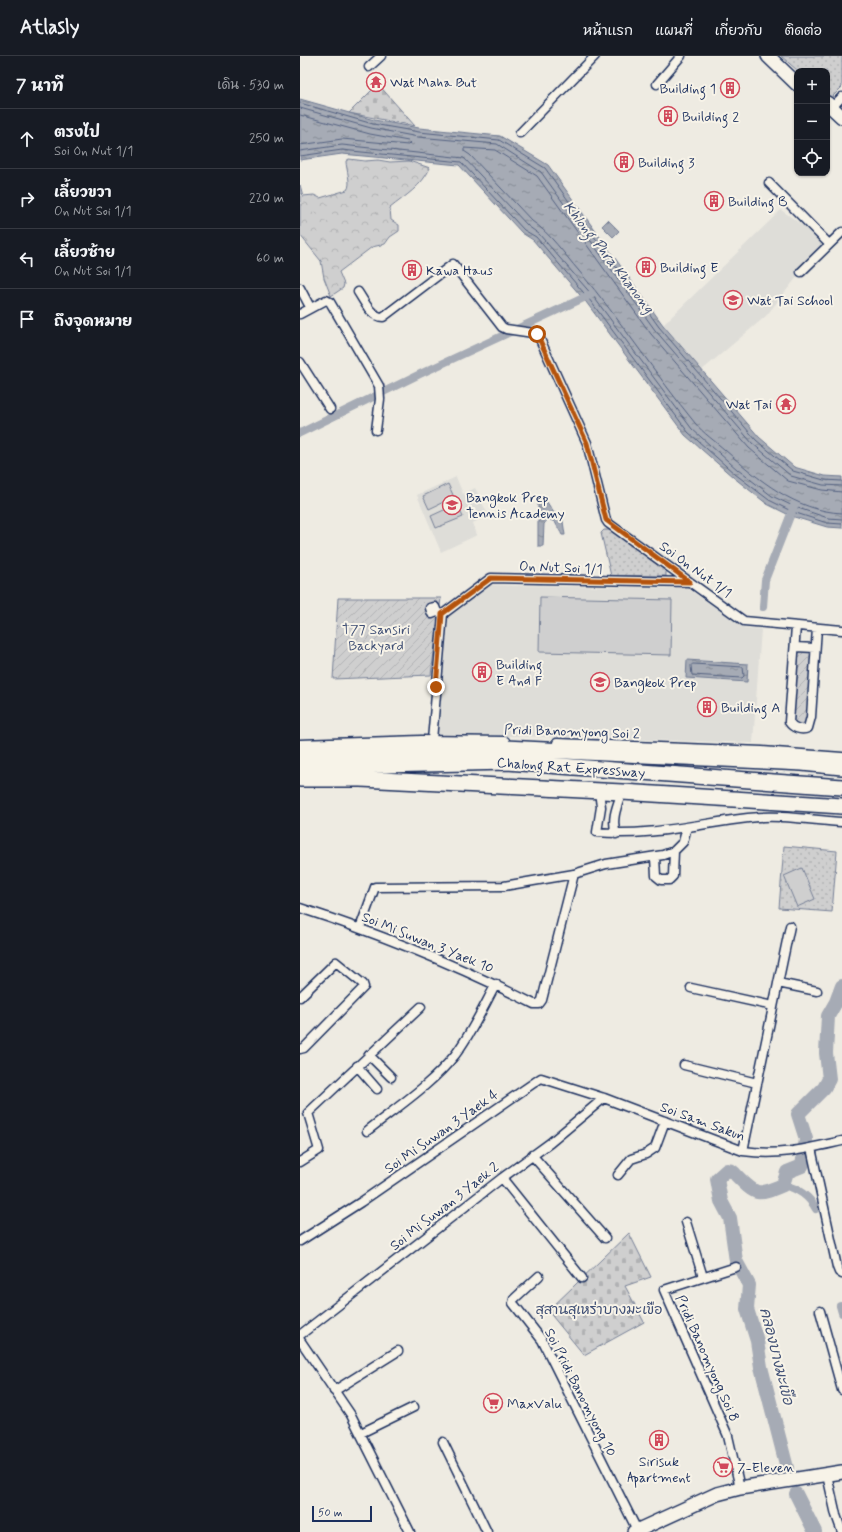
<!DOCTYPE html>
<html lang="th">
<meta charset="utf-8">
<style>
body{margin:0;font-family:Mynerve,"Playpen Sans Thai",sans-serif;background:#242831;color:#f1f3f6}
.controls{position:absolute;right:12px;top:12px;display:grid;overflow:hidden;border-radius:8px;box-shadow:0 1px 3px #0004}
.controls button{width:36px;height:36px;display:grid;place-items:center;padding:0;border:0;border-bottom:1px solid #363941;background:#171b24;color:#f1f3f6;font:20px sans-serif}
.scale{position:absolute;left:12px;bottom:10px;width:60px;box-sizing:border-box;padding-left:4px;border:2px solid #1b2f5e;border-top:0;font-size:11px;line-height:14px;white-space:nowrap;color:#1b2f5e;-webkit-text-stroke:3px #f7f3e8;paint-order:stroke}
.stop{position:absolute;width:12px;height:12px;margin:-9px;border:3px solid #b45309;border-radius:50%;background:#fff}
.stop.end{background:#b45309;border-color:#fff;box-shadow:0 1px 4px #0008}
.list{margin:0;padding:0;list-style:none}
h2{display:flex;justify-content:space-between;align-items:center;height:52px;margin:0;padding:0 16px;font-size:17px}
h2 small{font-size:13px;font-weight:400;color:#9ea1a6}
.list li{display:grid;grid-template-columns:26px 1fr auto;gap:12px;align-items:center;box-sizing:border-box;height:60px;padding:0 16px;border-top:1px solid #363941}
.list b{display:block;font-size:15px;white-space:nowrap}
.list p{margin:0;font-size:13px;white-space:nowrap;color:#9ea1a6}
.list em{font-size:13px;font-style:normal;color:#9ea1a6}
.icon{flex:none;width:22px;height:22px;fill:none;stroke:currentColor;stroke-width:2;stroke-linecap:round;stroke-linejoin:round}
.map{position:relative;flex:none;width:542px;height:1476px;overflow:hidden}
header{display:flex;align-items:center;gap:24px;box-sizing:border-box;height:56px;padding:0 20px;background:#171b24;border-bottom:1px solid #363941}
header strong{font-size:19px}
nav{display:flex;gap:22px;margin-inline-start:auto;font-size:14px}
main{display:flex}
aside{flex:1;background:#171b24}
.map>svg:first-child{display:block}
.built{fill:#deddd8}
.grass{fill:url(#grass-dots);stroke:#757f96}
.forest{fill:url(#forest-crowns);stroke:#757f96}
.cemetery{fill:url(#cemetery-stones);stroke:#757f96}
.garden{fill:url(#garden-furrows);stroke:#757f96}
.pitch{fill:#cfcfcf;stroke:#757f96}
.water{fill:url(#water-ripples);stroke:#6e7992}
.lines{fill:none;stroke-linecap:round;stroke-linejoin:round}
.shore{stroke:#536181;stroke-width:1}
.canal{stroke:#a6abb5;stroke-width:8}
.river{stroke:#a6abb5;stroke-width:14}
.minor-casing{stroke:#1b2f5e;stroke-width:11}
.primary-casing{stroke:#1b2f5e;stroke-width:16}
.motorway-casing{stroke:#1b2f5e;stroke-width:18}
.minor{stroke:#f7f3e8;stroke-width:8}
.primary{stroke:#f7f3e8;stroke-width:13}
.motorway{stroke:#f7f3e8;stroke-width:15}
.route{stroke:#b45309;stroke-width:5}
.labels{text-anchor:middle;stroke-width:4;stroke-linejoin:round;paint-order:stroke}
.poi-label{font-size:14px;fill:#1b2f5e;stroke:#f7f3e8;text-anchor:start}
.street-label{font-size:14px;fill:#1b2f5e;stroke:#f7f3e8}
.park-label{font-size:14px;fill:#3f4f75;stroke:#f7f3e8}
.water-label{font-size:15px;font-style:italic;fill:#455478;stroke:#f7f3e8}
</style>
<header>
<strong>Atlasly</strong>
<nav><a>หน้าแรก</a><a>แผนที่</a><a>เกี่ยวกับ</a><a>ติดต่อ</a></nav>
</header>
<main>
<aside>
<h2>7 นาที<small>เดิน · 530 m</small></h2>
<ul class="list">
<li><svg class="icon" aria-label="ahead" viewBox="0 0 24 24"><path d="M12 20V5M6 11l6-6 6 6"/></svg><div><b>ตรงไป</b><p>Soi On Nut 1/1</p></div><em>250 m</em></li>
<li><svg class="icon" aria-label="right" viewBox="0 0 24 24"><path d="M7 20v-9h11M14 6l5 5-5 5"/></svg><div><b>เลี้ยวขวา</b><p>On Nut Soi 1/1</p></div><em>220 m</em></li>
<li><svg class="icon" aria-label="left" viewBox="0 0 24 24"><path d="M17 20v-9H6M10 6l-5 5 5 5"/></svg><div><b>เลี้ยวซ้าย</b><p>On Nut Soi 1/1</p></div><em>60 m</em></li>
<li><svg class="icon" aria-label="arrive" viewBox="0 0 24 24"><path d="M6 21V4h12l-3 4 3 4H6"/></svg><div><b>ถึงจุดหมาย</b></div></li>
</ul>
</aside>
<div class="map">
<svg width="542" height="1476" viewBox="0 0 542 1476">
<defs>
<pattern id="grass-dots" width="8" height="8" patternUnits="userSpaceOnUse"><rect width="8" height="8" fill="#cfcfcf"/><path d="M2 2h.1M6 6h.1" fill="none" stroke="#b1b2b4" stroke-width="1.8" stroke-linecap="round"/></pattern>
<pattern id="forest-crowns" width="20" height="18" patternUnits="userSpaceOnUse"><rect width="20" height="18" fill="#cfcfcf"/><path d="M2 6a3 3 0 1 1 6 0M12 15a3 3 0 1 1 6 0" fill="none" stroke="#b1b2b4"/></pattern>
<pattern id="cemetery-stones" width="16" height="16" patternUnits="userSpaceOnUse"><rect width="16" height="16" fill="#cfcfcf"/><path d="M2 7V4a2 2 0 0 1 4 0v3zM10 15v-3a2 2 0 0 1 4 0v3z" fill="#b1b2b4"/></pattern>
<pattern id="garden-furrows" width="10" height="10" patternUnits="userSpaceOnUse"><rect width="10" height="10" fill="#cfcfcf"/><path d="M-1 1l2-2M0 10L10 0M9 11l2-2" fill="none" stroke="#b1b2b4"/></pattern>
<pattern id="water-ripples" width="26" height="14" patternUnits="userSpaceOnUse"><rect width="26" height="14" fill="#a6abb5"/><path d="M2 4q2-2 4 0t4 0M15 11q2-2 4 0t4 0" fill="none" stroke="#868c96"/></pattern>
</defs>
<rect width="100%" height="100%" fill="#eeebe2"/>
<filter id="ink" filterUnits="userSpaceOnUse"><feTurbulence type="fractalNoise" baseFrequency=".025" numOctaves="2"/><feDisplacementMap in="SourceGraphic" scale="8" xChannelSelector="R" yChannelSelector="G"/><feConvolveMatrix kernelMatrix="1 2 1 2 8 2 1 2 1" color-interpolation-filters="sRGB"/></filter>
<g filter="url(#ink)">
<path class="built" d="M481 154 529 188 501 216 466 260 401 315 363 269Z
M156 421 163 438 175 432 188 459 173 467 177 479 141 496 117 439Z
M190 529 387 532 445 572 461 573 453 687 138 678 147 559Z"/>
<path class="grass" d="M481 0H542V31L529 44 527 42V15H498Z
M304 474H310L366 515V520H311L301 477Z
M484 790 537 795 532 856 479 852Z"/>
<path class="forest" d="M49 103 65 105 78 104 90 106 109 105 130 112C122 130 105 140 90 152L91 164 99 169V175L90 181 85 188 72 191 39 216 44 228 43 232 31 240 24 222 21 205 0 179V129L3 140 14 139 20 142 47 134C52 128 46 113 46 105Z"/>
<path class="cemetery" d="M78 28 115 70 49 57Z
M329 1177 351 1221 325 1230 344 1266 284 1299 248 1255Z"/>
<path class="garden" d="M38 542H141L131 619 33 623Z
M497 593H513L508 665C504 670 501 670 496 669L493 665Z"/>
<path class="pitch" d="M148 428 154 441 129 453 123 440Z
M157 448 163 461 136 472 131 460Z
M240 541 372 544 371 599 239 596Z
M502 812 515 843 497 851 484 820Z"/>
<path class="water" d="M0 43 74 64 119 72 200 80 248 109 363 269 459 381 494 411 525 420 542 421V472L527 471 491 460 467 448 433 421 385 379 286 246 233 184 222 177 159 109 42 98 0 104Z
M308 164 319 175 313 181 302 170Z
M241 443H245L254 457 262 459 265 479H262L255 466 248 463 244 468 243 490H238V447Z
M387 604 448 608 447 626 386 622Z"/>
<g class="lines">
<path class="shore" d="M0 47 73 68 119 76 199 84 245 112 359 271 456 384 493 415 524 424 542 425
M0 52 71 72 118 81 197 88 241 116 355 274 452 387 491 420 523 429 542 430
M0 59 70 78 108 85 110 87 108 89 42 83 0 89
M0 95 42 89 164 102 228 170 239 178 293 240 392 373 438 414 472 440 495 451 528 462 542 463
M0 100 42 94 161 106 224 174 236 181 289 243 388 376 435 418 469 444 493 456 527 467 542 468
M542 436 522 434 488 425 449 392 351 278 237 120 195 94 164 92V95L170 99 232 165C251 178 264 198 279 215 321 264 355 318 395 367 403 377 415 385 425 394 458 423 495 455 542 457
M393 608 443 611 444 620 442 622 392 619 391 610Z"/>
<path class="canal" d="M0 377 120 318 292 238
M463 551 465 524 494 450
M483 1129C497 1132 509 1140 516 1153
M540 1250 542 1257"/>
<path class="river" d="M487 1412 461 1311 457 1285 447 1253 449 1229 436 1205 430 1162 421 1145 417 1123 427 1114C432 1114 434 1116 437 1120 457 1140 457 1140 483 1129L487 1116 502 1110 506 1083 498 1058 524 1032 529 1023 526 997 528 960 536 946 542 930
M496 1438 515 1476"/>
<defs>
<path id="minor" d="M69 11 81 0
M357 28 381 0
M532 51 542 41
M220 77 295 0
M469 127 529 188
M501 216 542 176
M0 232 10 251
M58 236C64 245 71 261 83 261L153 208 202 271 206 273 233 277 239 281 287 387 306 464 308 467 444 565 542 574
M0 258 26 244 30 246 79 330 80 343 76 374
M0 306 30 353
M137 556 135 551 130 552 132 558 137 556 143 558
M496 570 489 666C493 672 501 675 508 672L511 661 517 572
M495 591 515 592
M132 684 143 558 191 522 390 526
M257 687 462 695 542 701
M0 688 121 684 205 685
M299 735 301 751 297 776C347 781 398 768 448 762 479 758 511 764 542 766
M316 778C311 763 317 750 322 736
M355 801 356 820 361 824H369L373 820 374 795
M0 852C80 878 159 910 234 948H239L242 944 274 818
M60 872 75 831 204 830 274 818 306 808 363 799 374 795 383 786 387 771
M478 927 517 935
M391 932 473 950
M0 941 36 906 63 928 64 931 4 992 0 993
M69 999 91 1021
M384 1009 457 1027
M57 1010 77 1033
M67 1075C97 1051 131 1029 155 999 171 978 183 952 196 928
M511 1092 537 1211 539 1216 542 1218
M443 1095 490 870
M232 1099 305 1182
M0 1106 19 1094 8 1057 121 951
M318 1119 331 1103 346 1098 355 1092 365 1065
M202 1122 282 1222
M386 1166 403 1221
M0 1185 61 1146 241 1022 304 1042 443 1095C480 1100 506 1093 542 1085
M436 1211 364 1234 428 1380 440 1432
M239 1220 214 1243 213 1247 242 1284 337 1474
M520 1255 542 1334
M0 1279 202 1122 250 1087 304 1042
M0 1284 51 1359 110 1476
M34 1335 98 1295
M61 1377 114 1351
M143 1386 187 1476
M527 1419 536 1459 542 1476"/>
<path id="primary" d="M468 0 497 28
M527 47 542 61
M334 1476 417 1438 440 1432 542 1416"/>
<path id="motorway" d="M0 698 205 692 502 707 542 711
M0 711 207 706 542 731
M0 723H61L322 736 542 750"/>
</defs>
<use href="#minor" class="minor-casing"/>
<use href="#primary" class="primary-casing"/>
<use href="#motorway" class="motorway-casing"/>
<use href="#minor" class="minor"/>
<use href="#primary" class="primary"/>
<use href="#motorway" class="motorway"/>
</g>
</g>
<g class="lines" filter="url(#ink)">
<path class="route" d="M136 631 142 558 191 522 390 526 306 464 287 387 237 278"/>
</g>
<defs>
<symbol id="temple-ring" viewBox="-11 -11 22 22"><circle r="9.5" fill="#f7f3e8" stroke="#d1495b" stroke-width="1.5"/><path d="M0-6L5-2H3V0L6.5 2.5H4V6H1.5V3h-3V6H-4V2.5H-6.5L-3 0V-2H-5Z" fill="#d1495b"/></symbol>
<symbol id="building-ring" viewBox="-11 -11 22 22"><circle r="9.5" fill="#f7f3e8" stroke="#d1495b" stroke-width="1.5"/><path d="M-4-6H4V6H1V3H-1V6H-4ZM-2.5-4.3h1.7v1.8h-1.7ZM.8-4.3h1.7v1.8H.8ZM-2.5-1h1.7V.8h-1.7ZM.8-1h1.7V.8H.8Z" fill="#d1495b"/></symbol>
<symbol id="school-ring" viewBox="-11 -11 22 22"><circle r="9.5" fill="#f7f3e8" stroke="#d1495b" stroke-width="1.5"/><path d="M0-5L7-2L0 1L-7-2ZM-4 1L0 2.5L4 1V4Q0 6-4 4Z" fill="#d1495b"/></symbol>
<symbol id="supermarket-ring" viewBox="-11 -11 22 22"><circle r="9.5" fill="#f7f3e8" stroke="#d1495b" stroke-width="1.5"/><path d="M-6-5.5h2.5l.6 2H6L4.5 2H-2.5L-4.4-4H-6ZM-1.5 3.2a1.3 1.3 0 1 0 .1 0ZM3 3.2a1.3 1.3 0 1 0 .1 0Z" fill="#d1495b"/></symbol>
</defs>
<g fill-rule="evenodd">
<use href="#temple-ring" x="65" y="15" width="22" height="22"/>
<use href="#building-ring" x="419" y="21" width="22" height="22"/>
<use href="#building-ring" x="357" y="49" width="22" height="22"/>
<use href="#building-ring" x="313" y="95" width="22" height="22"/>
<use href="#building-ring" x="403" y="134" width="22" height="22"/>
<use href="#building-ring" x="335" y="200" width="22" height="22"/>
<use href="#building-ring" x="101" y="203" width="22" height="22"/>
<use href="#school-ring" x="422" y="233" width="22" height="22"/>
<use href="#temple-ring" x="475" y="337" width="22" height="22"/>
<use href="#school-ring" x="141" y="438" width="22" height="22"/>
<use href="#building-ring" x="171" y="605" width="22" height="22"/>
<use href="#school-ring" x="289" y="615" width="22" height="22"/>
<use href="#building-ring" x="396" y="640" width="22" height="22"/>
<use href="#supermarket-ring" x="182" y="1336" width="22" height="22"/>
<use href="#building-ring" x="348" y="1373" width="22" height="22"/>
<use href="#supermarket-ring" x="412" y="1400" width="22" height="22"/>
</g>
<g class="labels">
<g class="poi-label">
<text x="90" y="31">Wat Maha But</text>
<text x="416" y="37" text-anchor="end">Building 1</text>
<text x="382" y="65">Building 2</text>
<text x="338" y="111">Building 3</text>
<text x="428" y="150">Building B</text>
<text x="360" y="216">Building E</text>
<text x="126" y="219">Kawa Haus</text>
<text x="447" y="249">Wat Tai School</text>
<text x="472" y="353" text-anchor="end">Wat Tai</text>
<text x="166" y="446">Bangkok Prep<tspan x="166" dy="16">Tennis Academy</tspan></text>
<text x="196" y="613">Building<tspan x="196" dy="16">E And F</tspan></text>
<text x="314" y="631">Bangkok Prep</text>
<text x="421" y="656">Building A</text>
<text x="207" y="1352">MaxValu</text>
<text x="359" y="1410" text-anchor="middle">Sirisuk<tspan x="359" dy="16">Apartment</tspan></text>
<text x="437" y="1416">7-Eleven</text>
</g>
<g class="street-label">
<text transform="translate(261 511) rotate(2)" y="5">On Nut Soi 1/1</text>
<text transform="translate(396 513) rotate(36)" y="5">Soi On Nut 1/1</text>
<text transform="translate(272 675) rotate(2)" y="5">Pridi Banomyong Soi 2</text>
<text transform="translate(271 711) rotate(4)" y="5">Chalong Rat Expressway</text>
<text transform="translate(128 886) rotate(22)" y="5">Soi Mi Suwan 3 Yaek 10</text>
<text transform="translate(403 1065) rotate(20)" y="5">Soi Sam Sakun</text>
<text transform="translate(141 1075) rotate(-35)" y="5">Soi Mi Suwan 3 Yaek 4</text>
<text transform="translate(144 1150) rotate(-38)" y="5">Soi Mi Suwan 3 Yaek 2</text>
<text transform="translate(408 1302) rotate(66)" y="5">Pridi Banomyong Soi 8</text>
<text transform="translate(281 1336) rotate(63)" y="5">Soi Pridi Banomyong 10</text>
</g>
<g class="park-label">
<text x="76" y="578">T77 Sansiri<tspan x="76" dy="16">Backyard</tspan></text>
<text x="299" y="1258">สุสานสุเหร่าบางมะเขือ</text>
</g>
<g class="water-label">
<text transform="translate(309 201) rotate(52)" y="5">Khlong Phra Khanong</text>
<text transform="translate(477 1300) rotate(76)" y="5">คลองบางมะเขือ</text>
</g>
</g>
</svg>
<div class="controls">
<button>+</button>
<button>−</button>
<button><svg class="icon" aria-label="locate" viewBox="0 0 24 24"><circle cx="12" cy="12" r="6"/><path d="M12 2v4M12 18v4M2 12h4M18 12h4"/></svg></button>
</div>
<div class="scale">50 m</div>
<div class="stop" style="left:237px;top:278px"></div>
<div class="stop end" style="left:136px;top:631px"></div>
</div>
</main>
